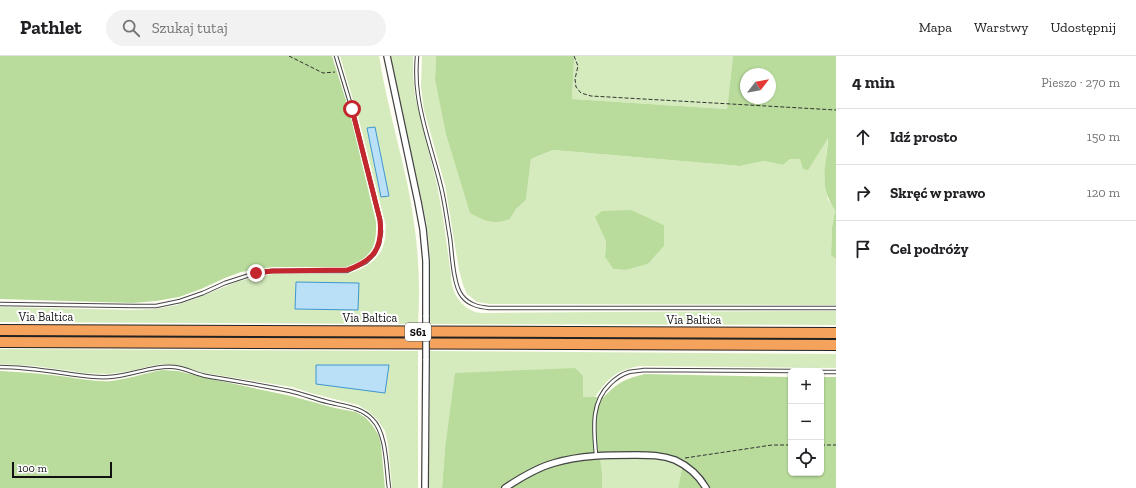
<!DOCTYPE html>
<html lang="pl">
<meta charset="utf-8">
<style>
body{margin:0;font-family:"Zilla Slab",serif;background:#f2f2f2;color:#202124}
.controls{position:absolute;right:12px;bottom:12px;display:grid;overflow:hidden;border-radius:6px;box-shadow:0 1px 3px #0004}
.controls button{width:36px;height:36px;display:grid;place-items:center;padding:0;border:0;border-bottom:1px solid #e0e0e0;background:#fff;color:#202124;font:20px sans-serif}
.compass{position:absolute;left:740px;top:12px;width:36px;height:36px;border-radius:50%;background:#fff;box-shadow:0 1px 3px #0004;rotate:59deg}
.scale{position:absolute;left:12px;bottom:10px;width:100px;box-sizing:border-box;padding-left:4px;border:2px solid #111;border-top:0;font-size:11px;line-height:14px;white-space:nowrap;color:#111;-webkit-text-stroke:3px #fff;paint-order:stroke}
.stop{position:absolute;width:12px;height:12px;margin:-9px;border:3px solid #c4262e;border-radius:50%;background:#fff}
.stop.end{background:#c4262e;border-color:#fff;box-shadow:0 1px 4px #0008}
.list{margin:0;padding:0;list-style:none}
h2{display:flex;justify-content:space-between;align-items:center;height:52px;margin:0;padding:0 16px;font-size:17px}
h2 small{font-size:13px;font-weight:400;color:#757577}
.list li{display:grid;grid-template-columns:26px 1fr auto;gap:12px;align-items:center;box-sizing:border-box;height:56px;padding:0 16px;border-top:1px solid #e0e0e0}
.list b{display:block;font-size:15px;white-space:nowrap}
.list em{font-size:13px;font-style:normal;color:#757577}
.icon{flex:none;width:22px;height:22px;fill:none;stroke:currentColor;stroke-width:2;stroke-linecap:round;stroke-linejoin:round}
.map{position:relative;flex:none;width:836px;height:432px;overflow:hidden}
header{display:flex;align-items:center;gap:24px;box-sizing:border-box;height:56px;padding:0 20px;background:#fff;border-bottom:1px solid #e0e0e0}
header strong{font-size:19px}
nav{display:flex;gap:22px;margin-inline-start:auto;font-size:14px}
.search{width:280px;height:36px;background:#f2f2f2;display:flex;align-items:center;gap:10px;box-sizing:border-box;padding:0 14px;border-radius:22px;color:#757577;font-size:15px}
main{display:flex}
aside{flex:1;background:#fff}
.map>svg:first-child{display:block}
.green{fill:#d5ebbd;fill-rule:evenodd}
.forest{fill:#b9dc9c;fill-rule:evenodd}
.water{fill:#b9e0f7;stroke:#3f96cf}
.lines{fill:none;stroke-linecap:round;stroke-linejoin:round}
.service-casing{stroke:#444;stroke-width:4.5}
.minor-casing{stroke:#444;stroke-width:8}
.motorway-casing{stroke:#222;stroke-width:12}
.path{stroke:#333;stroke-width:1;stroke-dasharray:4 2;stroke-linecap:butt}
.service{stroke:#fff;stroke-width:2.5}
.minor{stroke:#fff;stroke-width:5.5}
.motorway{stroke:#f5a25d;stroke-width:10}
.minor-bridge-casing{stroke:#444;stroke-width:8;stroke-linecap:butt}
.minor-bridge{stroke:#fff;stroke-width:5.5}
.route{stroke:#c4262e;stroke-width:5}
.labels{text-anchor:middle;stroke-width:4;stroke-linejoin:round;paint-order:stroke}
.shield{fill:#fff;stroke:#585858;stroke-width:1}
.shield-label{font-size:11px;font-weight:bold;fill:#111}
.street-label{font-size:12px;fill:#111;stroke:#fff}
</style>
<header>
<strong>Pathlet</strong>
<div class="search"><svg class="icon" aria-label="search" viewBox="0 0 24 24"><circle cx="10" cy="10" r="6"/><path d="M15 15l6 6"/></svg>Szukaj tutaj</div>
<nav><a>Mapa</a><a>Warstwy</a><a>Udostępnij</a></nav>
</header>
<main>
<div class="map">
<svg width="836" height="432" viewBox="0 0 836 432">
<rect width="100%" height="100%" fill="#fffdf5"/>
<path class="green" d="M340 0H379C388 58 408 115 415 174 419 205 420 237 418 268L0 266V251L133 254 156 253 177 249 197 242 239 225 257 221 273 218H347C365 213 382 203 385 183 386 179 385 174 386 170L359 64Z
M390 0H413V19L415 40 437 129 443 161 451 219C451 234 459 249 473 255 477 257 482 257 486 257L601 256 836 255V269L430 268V203L427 169Z
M422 0H436L435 23 510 163 516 153 526 144 531 103 553 94 740 110 764 105 783 109 790 103H800L828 81 824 124 828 144 835 153 832 171 831 198 836 203V249L490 248 477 246 467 238 463 229 459 214 445 129 424 54 421 31ZM645 161 664 169V190L648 208 626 214 613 213 605 201 606 185Z
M573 0H733L727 53 572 43 574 4Z
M0 278 418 280V283L0 282Z
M0 293 418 295V432H392L388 388 385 375 377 363 368 355 358 349 314 338 292 331 205 317 176 309 162 308 146 311 131 315 108 318 85 317 35 310 0 308Z
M430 295 836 298V312L640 310C617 314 609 321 595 341H583V320L445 393 442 432H429Z
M599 403H657L672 406 682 412 678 432H602V417Z"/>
<path class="forest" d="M0 0H332L349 54 376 166C377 192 371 202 346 211H274L257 213 241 216 225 222 201 233 179 241 156 245 133 247 0 243Z
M436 0H573L574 4 572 43 727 53 733 0H836V203L831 199 832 171 835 154C817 128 827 110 828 82L808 114 803 113 800 103H790L783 109 764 105 740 110 553 94 531 103 526 144 516 153 510 163C492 169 486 165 470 157L446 78 435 23ZM746 18H770V42H746Z
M631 154 664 169V190L648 208 626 214 613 213 605 201 606 185 595 161 602 155Z
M575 312 583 320V341H604C618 326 625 323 645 318L791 321V417H821V321H836V432H678L682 412C679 410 675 407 671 406 651 399 621 403 600 403L602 417V432H442L445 393 455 317Z
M162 314 178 315 206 322 291 340 335 352 356 356 366 362 373 370 379 380 381 389 385 432H0V315C23 316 45 318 68 321 81 323 97 326 111 325 128 323 145 317 162 314Z"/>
<path class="water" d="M375 71 389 140 381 141 367 72Z
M296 226 359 227 358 254 295 253Z
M316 309H389L385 337 316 328Z"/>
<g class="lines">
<defs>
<path id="service" d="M417 0C416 13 416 26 418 39 422 70 434 101 441 131 445 147 447 165 450 182 452 197 453 229 462 240 469 249 479 251 489 252H836
M0 248 134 250H156L180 245 203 237 225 227 256 217 272 215H347L366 206 374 198 379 188 381 176 380 164 352 53 336 0
M0 311C21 311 42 314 63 317 78 319 94 322 109 321 131 320 152 309 174 311 185 312 196 318 206 320 234 325 262 329 290 335 303 338 315 343 328 346 343 350 361 351 372 363 387 377 386 412 389 432
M821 316H836
M596 399C594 374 590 347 610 328 615 323 622 318 629 316 634 315 639 315 644 314L791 315"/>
<path id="minor" d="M387 0 418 146 423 173 426 205V261
M425 432 426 303
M505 432C520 422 536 412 554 407 581 399 608 399 636 399 649 399 662 399 675 404 688 410 699 420 706 432"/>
<path id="motorway" d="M0 274 836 277
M0 286 836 289"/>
</defs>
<use href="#service" class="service-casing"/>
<use href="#minor" class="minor-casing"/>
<use href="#motorway" class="motorway-casing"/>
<path class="path" d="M289 0 323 17 335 16
M574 0 578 10 575 23 576 31 581 37 591 40 836 54
M821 389H836
M685 402 772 389H791"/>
<use href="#service" class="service"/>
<use href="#minor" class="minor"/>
<use href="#motorway" class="motorway"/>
<defs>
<path id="minor-bridge" d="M426 303V261"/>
</defs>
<use href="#minor-bridge" class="minor-bridge-casing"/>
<use href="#minor-bridge" class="minor-bridge"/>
</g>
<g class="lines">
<path class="route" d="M256 217 272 215 347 214C373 205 383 193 380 164L352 53"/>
</g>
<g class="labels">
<rect class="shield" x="405" y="267" width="26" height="18" rx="3"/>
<g class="shield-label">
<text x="418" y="280">S61</text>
</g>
<g class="street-label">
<text x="46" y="265">Via Baltica</text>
<text x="370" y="266">Via Baltica</text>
<text x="694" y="268">Via Baltica</text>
</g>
</g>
</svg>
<div class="controls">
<button>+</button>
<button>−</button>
<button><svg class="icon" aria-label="locate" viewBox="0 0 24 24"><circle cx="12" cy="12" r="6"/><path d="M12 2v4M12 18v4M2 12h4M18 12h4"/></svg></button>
</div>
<svg class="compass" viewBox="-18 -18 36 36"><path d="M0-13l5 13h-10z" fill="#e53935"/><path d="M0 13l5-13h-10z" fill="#757577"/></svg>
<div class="scale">100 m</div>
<div class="stop" style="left:352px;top:53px"></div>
<div class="stop end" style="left:256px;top:217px"></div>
</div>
<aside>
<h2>4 min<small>Pieszo · 270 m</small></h2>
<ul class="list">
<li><svg class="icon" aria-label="ahead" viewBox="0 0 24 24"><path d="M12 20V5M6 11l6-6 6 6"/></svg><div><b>Idź prosto</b></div><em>150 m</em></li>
<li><svg class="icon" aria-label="right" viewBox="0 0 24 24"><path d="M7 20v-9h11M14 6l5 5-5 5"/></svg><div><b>Skręć w prawo</b></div><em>120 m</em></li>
<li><svg class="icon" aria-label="arrive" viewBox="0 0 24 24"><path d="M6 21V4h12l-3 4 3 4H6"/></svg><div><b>Cel podróży</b></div></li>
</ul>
</aside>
</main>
